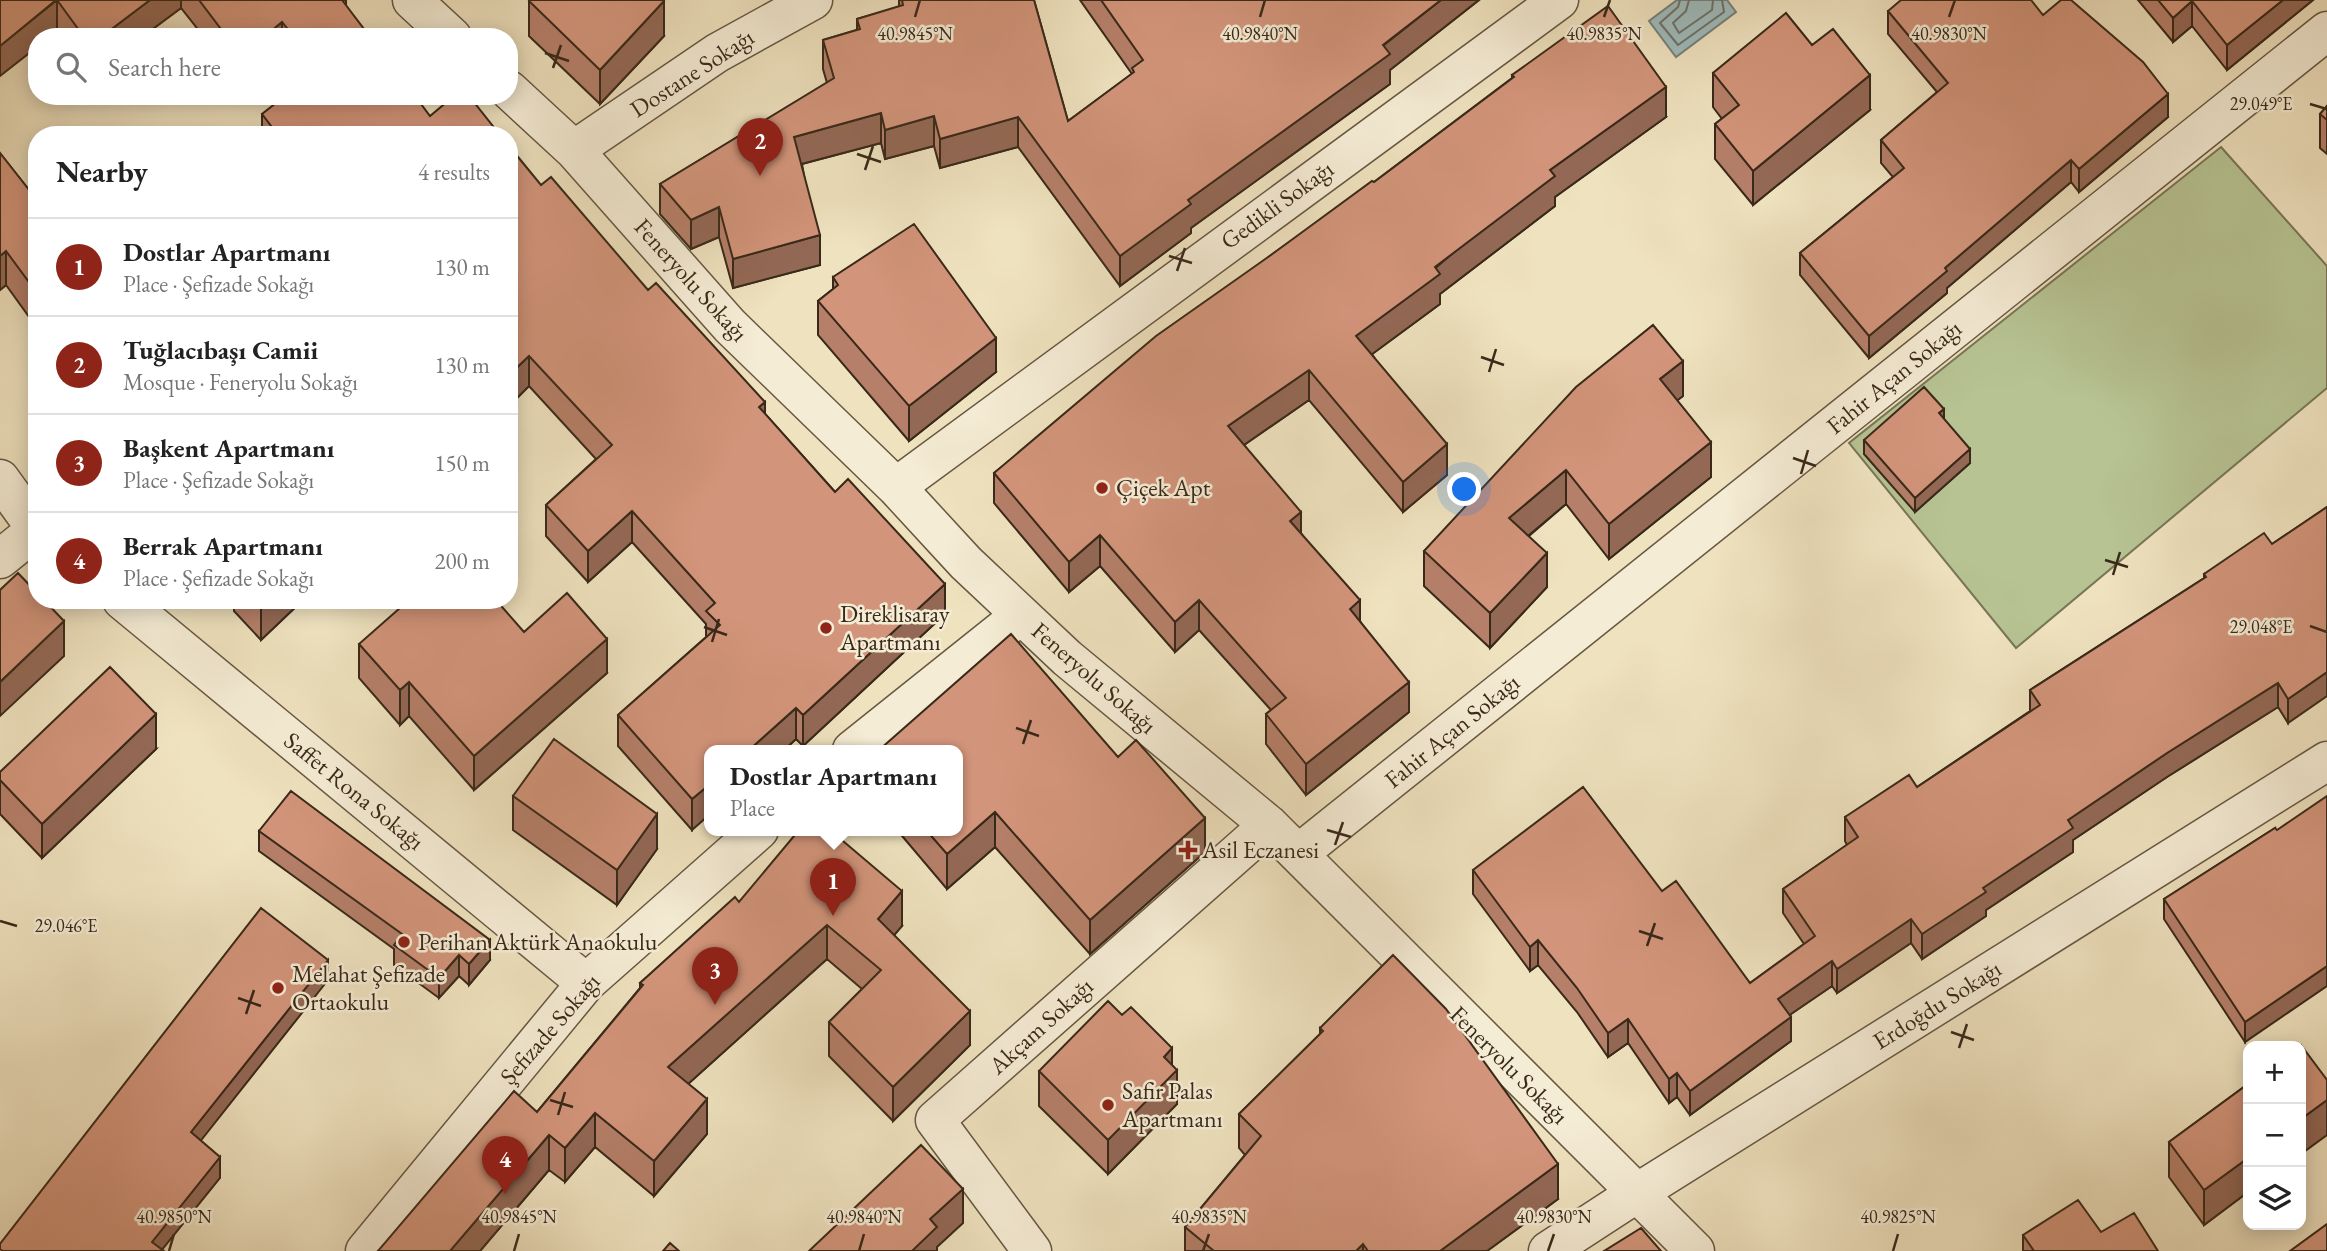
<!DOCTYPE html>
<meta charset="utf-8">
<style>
body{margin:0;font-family:"EB Garamond",serif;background:#f2f2f2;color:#222}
.controls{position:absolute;right:21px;bottom:21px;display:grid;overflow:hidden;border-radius:14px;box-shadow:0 4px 18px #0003}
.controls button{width:63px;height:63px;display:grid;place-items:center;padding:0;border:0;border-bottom:2px solid #e0e0e0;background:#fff;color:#222;font:35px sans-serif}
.you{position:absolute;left:1465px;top:490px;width:24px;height:24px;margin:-18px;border:5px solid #fff;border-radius:50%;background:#1a73e8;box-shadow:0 0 0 10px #1a73e833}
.badge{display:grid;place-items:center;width:46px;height:46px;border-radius:50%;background:#8f2418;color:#fff;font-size:23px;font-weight:700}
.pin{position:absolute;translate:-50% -58px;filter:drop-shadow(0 2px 4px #0008)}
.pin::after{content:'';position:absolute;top:37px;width:24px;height:21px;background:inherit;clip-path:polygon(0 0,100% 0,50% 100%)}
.popup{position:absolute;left:704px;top:745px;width:259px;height:91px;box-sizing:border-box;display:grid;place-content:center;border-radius:14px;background:#fff;filter:drop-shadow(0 2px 5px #0005);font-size:23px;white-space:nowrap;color:#767676}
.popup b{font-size:26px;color:#222}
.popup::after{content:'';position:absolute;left:50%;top:100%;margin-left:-14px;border:14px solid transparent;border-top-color:#fff}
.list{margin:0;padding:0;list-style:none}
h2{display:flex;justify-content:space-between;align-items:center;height:91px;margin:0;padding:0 28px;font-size:30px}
h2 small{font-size:23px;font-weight:400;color:#767676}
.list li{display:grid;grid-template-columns:46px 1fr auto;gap:21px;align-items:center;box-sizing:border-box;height:98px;padding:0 28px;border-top:2px solid #e0e0e0}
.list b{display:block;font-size:26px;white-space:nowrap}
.list p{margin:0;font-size:23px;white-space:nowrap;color:#767676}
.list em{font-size:23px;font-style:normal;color:#767676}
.icon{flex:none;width:38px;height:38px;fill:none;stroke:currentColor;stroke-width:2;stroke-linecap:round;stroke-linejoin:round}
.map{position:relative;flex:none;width:2327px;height:1251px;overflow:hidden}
.search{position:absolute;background:#fff;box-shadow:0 4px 18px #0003;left:28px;top:28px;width:490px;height:77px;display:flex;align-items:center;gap:18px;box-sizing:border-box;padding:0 24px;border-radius:28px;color:#767676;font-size:26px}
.panel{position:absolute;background:#fff;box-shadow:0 4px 18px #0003;left:28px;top:126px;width:490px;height:483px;border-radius:28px}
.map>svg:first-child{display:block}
.green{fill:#b7c393;stroke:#787656;stroke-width:2}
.water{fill:#9fbbbc;stroke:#76817b;stroke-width:2}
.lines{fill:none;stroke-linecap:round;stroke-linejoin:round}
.shore{stroke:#6c726a;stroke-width:2}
.minor-casing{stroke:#665742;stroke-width:41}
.minor{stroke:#f5ecd5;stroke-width:38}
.wall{fill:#b57f69;stroke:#392919;stroke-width:2}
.shaded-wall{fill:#936855;stroke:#392919;stroke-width:2}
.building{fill:#d2947a;stroke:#392919;stroke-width:2}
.ticks{fill:none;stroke:#392919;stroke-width:2.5}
.poi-dot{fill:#8f2418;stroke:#f5ecd5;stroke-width:2.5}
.labels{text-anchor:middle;stroke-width:5;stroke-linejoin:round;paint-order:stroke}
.street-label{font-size:24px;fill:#392919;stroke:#f5ecd5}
.poi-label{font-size:24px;fill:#392919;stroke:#f5ecd5;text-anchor:start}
.ticks-label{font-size:18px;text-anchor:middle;fill:#392919;stroke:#f5ecd5;stroke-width:5;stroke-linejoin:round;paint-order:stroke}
</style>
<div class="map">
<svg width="2327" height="1251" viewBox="0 0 2327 1251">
<rect width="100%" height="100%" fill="#efe2bf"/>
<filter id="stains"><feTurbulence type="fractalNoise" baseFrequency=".00286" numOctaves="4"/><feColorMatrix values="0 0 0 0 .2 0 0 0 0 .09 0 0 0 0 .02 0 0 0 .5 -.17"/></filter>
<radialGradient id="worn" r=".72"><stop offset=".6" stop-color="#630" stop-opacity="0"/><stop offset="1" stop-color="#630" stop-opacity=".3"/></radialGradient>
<path class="green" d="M2221 147 2327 266V388L2016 648 1849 443Z"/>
<path class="water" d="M1677 0H1727L1736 12 1676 57 1649 21Z"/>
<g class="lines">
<path class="shore" d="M1680 0 1678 7 1660 23 1678 45 1724 12 1722 0
M1689 0 1686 11 1673 23 1679 33 1712 10 1713 0"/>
<defs>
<path id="minor" d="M412 0 452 37
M509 90 574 150 730 326 896 487 966 563 1067 658 1269 825 1695 1251
M574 150 717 53 813 0
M0 479 37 530
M896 487 1559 0
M0 559 36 530
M122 600 586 983
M852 750 1021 615
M1298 854 2327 31
M365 1251 586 983 759 830
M1032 1251 935 1120 1269 825
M1548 1251 1637 1193 2327 761"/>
</defs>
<use href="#minor" class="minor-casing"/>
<use href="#minor" class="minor"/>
</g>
<path class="wall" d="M0 0H346V6L370 37H204L181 8 142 37H61L57 31Z
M899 0H1034L1068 121 1132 74 1080 0H1479L1390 70V84L1191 228V233L1120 286 1018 147 940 168 934 146 885 159 881 143 802 164 820 265 733 288 719 237 691 249 660 214V184L827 83 823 69V40L857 30V19L899 7Z
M2138 0H2313L2227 70 2192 26 2173 42Z
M529 1 664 36 600 104 529 36Z
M1888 11 2043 15 2168 117 2079 192 2071 182 1947 288V293L1869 358 1800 275V253L1893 177 1881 163V140L1937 92 1888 34Z
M1713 73 1870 110 1753 205 1715 159V124L1722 119 1713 107Z
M1512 75 1666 117 1555 197V206L1440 294V304L1372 354 1447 475 1403 512 1309 400 1244 445 1301 533 1360 621 1409 712 1306 795 1266 744V714L1271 710 1199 630 1175 652 1100 566 1069 592 994 503V473L1271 255 1374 182 1512 78Z
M2327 106V154L2320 148V114Z
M262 114 430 116 500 135H262Z
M0 153 37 200V328L6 285 0 290Z
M541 185 648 290 765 414 945 614 803 746 796 739 784 750H709L692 830 618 746V715L706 637V624L632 542 588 582 546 536V505L596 459 529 386 509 406Z
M833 277 996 372 909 441 818 335V301L833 289Z
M1683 396 1677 400 1711 477 1609 559 1566 504 1529 536 1547 587 1490 648 1424 586V551Z
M1944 419 1970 463 1915 512 1864 454V440Z
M2327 507 2288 723 2278 707 2167 777 2073 840V852L1986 910V916L1922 959 1911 943 1837 993 1832 986 1789 1015 1791 1041 1690 1115 1677 1097 1669 1103 1628 1043 1608 1057 1577 1012 1538 965 1530 971 1473 894V870L1662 891 1750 983 1804 944 1783 913V889L1847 845 1845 841V817L1917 787 2030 711V690L2204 578V574L2272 544Z
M234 600H303L261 640 234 611Z
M524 632 607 673 474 790 409 716 400 725 359 678V644Z
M156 749 42 858 0 814V780Z
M1118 757 1205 852 1090 954 995 847 947 889 897 830H957Z
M513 796 657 849 617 905 513 830Z
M2275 828 2245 1042 2164 919V899Z
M259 831 490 960 469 985 459 976 439 998 394 965V949L259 851Z
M739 902 902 926 894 935 970 1045 893 1121 829 1056V1022L862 989 827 959 688 1084 707 1134 654 1196 595 1147 565 1182 549 1170 480 1251H378L537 1112 640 988V983Z
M1320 1028 1558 1199 1487 1251H1185V1227L1245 1155 1239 1148V1114L1320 1034Z
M1172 1065 1177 1104 1108 1174 1039 1106V1071Z
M2248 1084V1192L2204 1225 2169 1177V1142Z
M2101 1232 2158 1251H2023V1235Z"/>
<path class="shaded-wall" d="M57 0V31L49 37H37V47L0 76V46Z
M150 0H181V8L142 37H101Z
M1441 0H1479L1390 70V84L1191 228V233L1120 286V256L1188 200Z
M2283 0H2313L2227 70V45Z
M664 1V36L600 104V70Z
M2192 1V26L2173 42V18Z
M282 22V37H264Z
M1870 75V110L1753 205V171Z
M1666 87V117L1555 197V206L1440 294V304L1356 366V336L1550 170Z
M2168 94V117L2079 192V169Z
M881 113V143L794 166V137Z
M934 116V146L885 159V130Z
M1018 117V147L940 168V139Z
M2071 160V182L1947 288V293L1869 358V336L1945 268Z
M719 207V237L691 249V220Z
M820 235V265L733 288V259Z
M6 251V285L0 290V256Z
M996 338V372L909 441V406Z
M529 356V386L509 406V375Z
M1683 361V396L1660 414V379Z
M1309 370V400L1228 456V426Z
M765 402V433L759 407Z
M1944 409V423L1939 413Z
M1711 442V477L1609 559V524Z
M1447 444V475L1403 512V482Z
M1970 449V463L1915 512V498Z
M1566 470V504L1509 552V518Z
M632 511V542L588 582V551Z
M1301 512V542L1290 521Z
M1100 535V566L1069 592V562Z
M1547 553V587L1490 648V613Z
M945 584V614L803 746V715Z
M267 600H303L261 640V605Z
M1199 600V630L1175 652V622Z
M1360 600V630L1350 609Z
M64 621V656L0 716V682Z
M607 639V673L474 790V756Z
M2327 672V696L2288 723V699Z
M409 682V716L400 725V690Z
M1409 682V712L1306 795V764Z
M2278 683V707L2167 777 2073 840V852L1986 910V916L1922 959V934L2068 820 2167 753Z
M796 708V739L784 750H749Z
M156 714V749L42 858V824Z
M709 785V815L692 830V799Z
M995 812V847L947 889V854Z
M657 814V849L617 905V870Z
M1205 818V852L1090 954V920Z
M902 891V926L878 954V919Z
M1911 919V943L1837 993V969Z
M827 925V959L668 1102V1067Z
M490 940V960L469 985V964Z
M1538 940V965L1530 971V947Z
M459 955V976L439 998V978Z
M328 960V980L191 1153V1132Z
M1832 961V986L1778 1023V999Z
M2327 966V986L2245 1042V1022Z
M970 1011V1045L893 1121V1087Z
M1791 1017V1041L1690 1115V1091Z
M1628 1019V1043L1608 1057V1033Z
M1172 1048V1074L1177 1070V1104L1108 1174V1140L1164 1057Z
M1677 1073V1097L1669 1103V1079Z
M707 1099V1134L654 1196V1161Z
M2327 1100V1135L2301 1154V1119Z
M595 1113V1147L565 1182V1148Z
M549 1135V1170L480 1251H450Z
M220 1157V1178L161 1251 152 1242Z
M2248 1158V1192L2204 1225V1190Z
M1558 1164V1199L1487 1251H1440Z
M963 1189V1223L937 1247V1251H912L930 1219Z
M1363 1244V1251H1356Z"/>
<path class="building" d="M0 0H56L0 46Z
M57 0H150L101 37H84Z
M199 0H342L370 37H294L282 22 264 37H227Z
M530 0H663L664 1 600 70 529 1Z
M902 0H1034L1068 121 1134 72 1132 68 1143 60 1101 0H1441L1383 45 1390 54 1188 200 1191 204 1120 256 1018 117 940 139 934 116 885 130 881 113 794 137 820 235 733 259 719 207 691 220 660 184 834 78 823 40 860 29 857 19 903 5Z
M1901 0H2031L2043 15 2061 0H2071L2143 62 2168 94 2079 169 2071 160 1945 268 1947 271 1869 336 1800 253 1904 168 1881 140 1948 83 1888 11Z
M2158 0H2283L2227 45 2192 1 2173 18Z
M1608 6 1666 87 1550 170 1555 176 1435 267 1440 274 1356 336 1447 444 1403 482 1309 370 1228 426 1301 512 1290 521 1360 600 1350 609 1409 682 1306 764 1266 714 1286 698 1199 600 1175 622 1100 535 1069 562 994 473 1156 336 1271 255 1372 181 1374 182 1514 77 1512 75Z
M1786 13 1812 45 1833 29 1870 75 1753 171 1715 124 1739 105 1713 73Z
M285 96H415L430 116 454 96H469L500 135H278L262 114Z
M2327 106V120L2320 114Z
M509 146 541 185 551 177 648 290 656 283 765 402 759 407 835 492 848 479 945 584 803 715 796 708 749 750H709V785L692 799 618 715 720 625 706 611 715 603 632 511 588 551 546 505 612 445 529 356 509 375Z
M0 153 37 200V293L6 251 0 256Z
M914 224 996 338 909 406 818 301 838 285 833 277Z
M1653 325 1683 361 1660 379 1711 442 1609 524 1566 470 1509 518 1547 553 1490 613 1424 551 1576 387Z
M1924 387 1944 409 1939 413 1970 449 1915 498 1864 440Z
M2327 507V672L2288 699 2278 683 2167 753 2068 820 2073 828 1983 888 1986 892 1922 934 1911 919 1837 969 1832 961 1778 999 1791 1017 1690 1091 1677 1073 1669 1079 1628 1019 1608 1033 1577 988 1538 940 1530 947 1473 870 1583 787 1662 891 1676 881 1750 983 1815 936 1783 889 1858 837 1845 817 1909 775 1917 787 2040 705 2030 690 2206 577 2204 574 2264 533 2272 544Z
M18 573 37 593V600H44L64 621 0 682V590Z
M567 593 607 639 474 756 409 682 400 690 359 644 409 600H496L524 632Z
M257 600H267L261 605Z
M1011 634 1118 757 1136 740 1205 818 1090 920 995 812 947 854 926 830H957V750H879Z
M110 667 156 714 42 824 0 780V772Z
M554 739 657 814 617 870 513 796Z
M291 791 490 940 469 964 459 955 439 978 394 945 402 934 259 831Z
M2327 796V966L2245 1022 2164 899 2275 828 2277 830Z
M799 830H830L902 891 878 919 970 1011 893 1087 829 1022 881 970 827 925 668 1067 707 1099 654 1161 595 1113 565 1148 549 1135 450 1251H378L514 1091 537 1112 643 985 640 983 735 897 739 902Z
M261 908 328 960 191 1132 220 1157 152 1242 164 1251H3L0 1249V1244Z
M1393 955 1446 1009 1558 1164 1440 1251H1368L1363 1244 1356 1251H1214L1185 1227 1261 1136 1239 1114 1323 1031 1320 1028Z
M1108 1001 1122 1015 1131 1007 1172 1048 1164 1057 1177 1070 1108 1140 1039 1071Z
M2301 1045 2327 1080V1100L2301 1119V1046H2300Z
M2248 1084V1158L2204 1190 2169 1142Z
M921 1145 963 1189 930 1219 937 1227 912 1251H809Z
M2078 1200 2101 1232 2134 1213 2158 1251H2034L2023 1235Z
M2327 1224V1251H2290Z
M1641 1228 1661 1251H1604Z
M670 1243 679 1251H663Z"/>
<path class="ticks" d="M915 17 920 0M1260 17 1265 0M1604 17 1610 0M1949 17 1955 0M545 53 569 61M553 68 561 45M2310 104 2327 109M857 154 881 162M865 170 873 146M1169 256 1192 263M1177 271 1185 248M1481 357 1504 365M1489 372 1496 349M1793 458 1816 466M1801 474 1808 450M2105 560 2128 567M2113 575 2120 552M2310 626 2327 632M704 627 727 635M712 642 719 619M1016 728 1039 736M1023 744 1031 720M1327 830 1351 837M1335 845 1343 822M0 921 17 926M1639 931 1663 939M1647 946 1655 923M238 998 261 1006M246 1014 254 990M1951 1032 1974 1040M1959 1048 1967 1024M550 1100 573 1107M558 1115 565 1092M169 1251 174 1234M514 1251 519 1234M859 1251 864 1234M1203 1251 1209 1234M1548 1251 1554 1234M1893 1251 1898 1234"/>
<g class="poi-dot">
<circle cx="1102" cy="488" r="7"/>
<circle cx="826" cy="628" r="7"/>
<path d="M1184.5 839.5h7v7h7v7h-7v7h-7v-7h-7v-7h7z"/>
<circle cx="404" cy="942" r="7"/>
<circle cx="278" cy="988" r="7"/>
<circle cx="1108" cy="1105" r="7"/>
</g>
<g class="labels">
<g class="street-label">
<text transform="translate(692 73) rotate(-33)" y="8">Dostane Sokağı</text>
<text transform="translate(1277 205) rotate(-36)" y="8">Gedikli Sokağı</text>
<text transform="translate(691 280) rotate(48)" y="8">Feneryolu Sokağı</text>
<text transform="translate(1894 377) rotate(-39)" y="8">Fahir Açan Sokağı</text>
<text transform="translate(1094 678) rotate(41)" y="8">Feneryolu Sokağı</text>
<text transform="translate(1452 731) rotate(-39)" y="8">Fahir Açan Sokağı</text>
<text transform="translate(354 791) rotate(39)" y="8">Saffet Rona Sokağı</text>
<text transform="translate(1937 1005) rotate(-32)" y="8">Erdoğdu Sokağı</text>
<text transform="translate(1041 1026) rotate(-42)" y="8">Akçam Sokağı</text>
<text transform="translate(550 1029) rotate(-49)" y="8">Şefizade Sokağı</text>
<text transform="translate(1509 1065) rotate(45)" y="8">Feneryolu Sokağı</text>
</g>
<g class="poi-label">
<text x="1116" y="496">Çiçek Apt</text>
<text x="840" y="622">Direklisaray<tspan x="840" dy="28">Apartmanı</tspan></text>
<text x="1202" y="858">Asil Eczanesi</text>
<text x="418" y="950">Perihan Aktürk Anaokulu</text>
<text x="292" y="982">Melahat Şefizade<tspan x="292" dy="28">Ortaokulu</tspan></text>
<text x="1122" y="1099">Safir Palas<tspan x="1122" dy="28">Apartmanı</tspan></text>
</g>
</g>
<g class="ticks-label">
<text x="915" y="40">40.9845°N</text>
<text x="1260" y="40">40.9840°N</text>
<text x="1604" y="40">40.9835°N</text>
<text x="1949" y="40">40.9830°N</text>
<text x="2261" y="110">29.049°E</text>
<text x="2261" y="633">29.048°E</text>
<text x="66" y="932">29.046°E</text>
<text x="174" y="1223">40.9850°N</text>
<text x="519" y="1223">40.9845°N</text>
<text x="864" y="1223">40.9840°N</text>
<text x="1209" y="1223">40.9835°N</text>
<text x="1554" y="1223">40.9830°N</text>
<text x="1898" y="1223">40.9825°N</text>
</g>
<rect width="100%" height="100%" filter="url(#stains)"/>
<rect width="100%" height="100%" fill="url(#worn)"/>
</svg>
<div class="controls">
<button>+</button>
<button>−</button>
<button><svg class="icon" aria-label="layers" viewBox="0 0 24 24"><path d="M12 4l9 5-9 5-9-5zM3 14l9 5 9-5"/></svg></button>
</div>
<div class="you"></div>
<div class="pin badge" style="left:833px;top:916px">1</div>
<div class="popup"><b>Dostlar Apartmanı</b>Place</div>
<div class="pin badge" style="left:760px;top:176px">2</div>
<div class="pin badge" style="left:715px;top:1005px">3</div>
<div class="pin badge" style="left:505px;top:1194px">4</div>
<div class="search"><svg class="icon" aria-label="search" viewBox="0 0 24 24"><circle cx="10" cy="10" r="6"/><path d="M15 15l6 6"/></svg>Search here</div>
<section class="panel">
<h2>Nearby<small>4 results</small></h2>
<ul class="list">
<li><span class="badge">1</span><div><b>Dostlar Apartmanı</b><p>Place · Şefizade Sokağı</p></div><em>130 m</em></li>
<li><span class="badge">2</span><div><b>Tuğlacıbaşı Camii</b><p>Mosque · Feneryolu Sokağı</p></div><em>130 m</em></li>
<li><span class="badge">3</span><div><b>Başkent Apartmanı</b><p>Place · Şefizade Sokağı</p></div><em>150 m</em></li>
<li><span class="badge">4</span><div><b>Berrak Apartmanı</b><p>Place · Şefizade Sokağı</p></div><em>200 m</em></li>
</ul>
</section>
</div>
